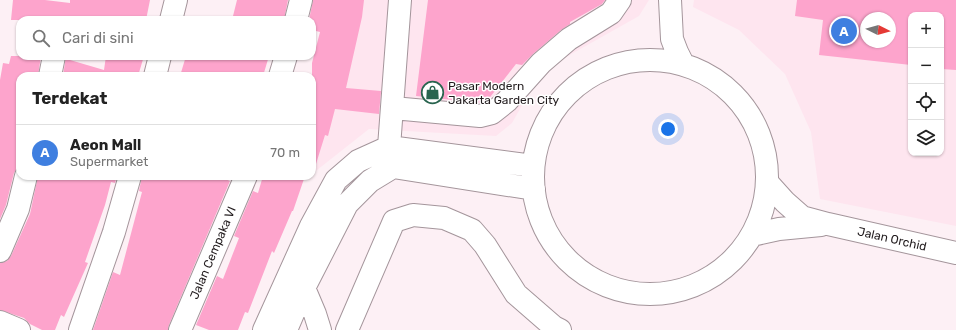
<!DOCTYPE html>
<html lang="id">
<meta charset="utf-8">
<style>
body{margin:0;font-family:Rubik,sans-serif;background:#f6f6f6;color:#222}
.controls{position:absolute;right:12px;top:12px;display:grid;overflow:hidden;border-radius:8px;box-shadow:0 1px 3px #0004}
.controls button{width:36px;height:36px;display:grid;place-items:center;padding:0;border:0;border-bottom:1px solid #e0e0e0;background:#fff;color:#222;font:20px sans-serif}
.compass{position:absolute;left:860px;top:12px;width:36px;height:36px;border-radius:50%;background:#fff;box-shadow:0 1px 3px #0004;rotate:96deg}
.you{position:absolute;left:668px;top:129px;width:14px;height:14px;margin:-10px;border:3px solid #fff;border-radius:50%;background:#1a73e8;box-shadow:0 0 0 6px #1a73e833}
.badge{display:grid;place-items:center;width:26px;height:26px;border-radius:50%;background:#29644f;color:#fff;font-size:13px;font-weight:700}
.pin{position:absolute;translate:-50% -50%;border:2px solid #fff;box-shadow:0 1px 4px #0006}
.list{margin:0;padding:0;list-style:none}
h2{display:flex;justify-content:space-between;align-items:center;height:52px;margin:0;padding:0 16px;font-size:17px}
h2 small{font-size:13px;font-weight:400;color:#767676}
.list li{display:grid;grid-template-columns:26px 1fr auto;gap:12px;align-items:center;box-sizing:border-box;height:56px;padding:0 16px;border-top:1px solid #e0e0e0}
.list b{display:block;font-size:15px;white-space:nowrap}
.list p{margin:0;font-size:13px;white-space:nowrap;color:#767676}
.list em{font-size:13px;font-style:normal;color:#767676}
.icon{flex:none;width:22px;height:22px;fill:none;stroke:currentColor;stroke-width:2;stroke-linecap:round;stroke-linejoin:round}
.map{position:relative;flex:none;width:956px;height:330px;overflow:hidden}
.search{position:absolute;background:#fff;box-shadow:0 1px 3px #0004;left:16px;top:16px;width:300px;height:44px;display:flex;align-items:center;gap:10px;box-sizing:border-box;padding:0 14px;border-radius:12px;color:#767676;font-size:15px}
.panel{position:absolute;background:#fff;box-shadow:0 1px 3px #0004;left:16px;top:72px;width:300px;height:108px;border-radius:12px}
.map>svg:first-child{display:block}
.built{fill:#fee5ef;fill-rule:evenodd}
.building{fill:#fda4cc;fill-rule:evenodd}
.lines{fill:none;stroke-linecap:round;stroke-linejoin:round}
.minor-casing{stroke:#a4959b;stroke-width:24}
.minor{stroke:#fff;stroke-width:22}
.labels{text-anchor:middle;stroke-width:3;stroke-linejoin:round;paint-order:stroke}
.poi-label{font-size:12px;fill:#221c1e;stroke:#fff;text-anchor:start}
.street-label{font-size:12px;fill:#221c1e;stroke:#fff}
</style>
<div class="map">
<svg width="956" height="330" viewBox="0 0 956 330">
<rect width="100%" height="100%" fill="#fdf0f5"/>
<path class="built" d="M362 0H649L639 16 559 61 533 86 512 123 496 136 369 129 312 174V154Z
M694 0H956V226L820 199 811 132 785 74 739 30 693 7ZM911 15H941V153H911ZM866 18H890V42H866Z"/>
<path class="building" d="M13 0H45L70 3V0H150L146 20H11Z
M237 0H288L284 20H232Z
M313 0H364L362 17 346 88 381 91 379 114 335 109 328 136 325 135 316 164H312V63L320 32 312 30 314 20H309Z
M428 0H605L602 4 570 22V24L561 30 533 54 522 65 516 64 487 101 481 103 416 96Z
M797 0H956V70L941 69V15H911V65L819 55 823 20 795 16ZM866 18H890V42H866Z
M11 56H41L38 76H20V165L17 168 14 173 6 205 0 219V80L3 63 9 64Z
M66 56H71L70 60 104 70 106 56H144L138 76H63Z
M186 56H269L263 76H180Z
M38 176H117L115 183 111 182 105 205 85 262 88 263 64 317 61 315 55 330H42L30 324 24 318 0 310V263L7 261 11 256 30 214Z
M142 176H218L230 181 169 325 168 330H93L113 272 120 275 142 192 139 191Z
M263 176H305L293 211H292L274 253 272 251 248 313 245 312 238 330H209L196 325 217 276 223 279 239 238 234 236 253 191 258 193Z"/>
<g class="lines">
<defs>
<path id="minor" d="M670 0 672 39 677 52 683 64
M171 20 176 0
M296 20 301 0
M533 177a117 117 0 1 1 234 0a117 117 0 1 1-234 0Z
M50 76 54 56
M155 76 160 56
M280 76 286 56
M393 108 480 116 492 113 507 101 541 63 569 39 611 13 620 0
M392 162 389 147 400 0
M767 182 785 202 802 217 828 224 956 253
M752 235 779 229 821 225
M0 251 18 209 26 176
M304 288 315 314 320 330
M0 322 19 330
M80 330 114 232 130 176
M180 330 246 176
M264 330 311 226 336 180 358 161 389 147 533 166
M286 330 304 288 347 204 370 181 393 167 534 189
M347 330 394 221 413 215 444 218 472 230 485 245 516 294 554 327 560 330"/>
</defs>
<use href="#minor" class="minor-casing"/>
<use href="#minor" class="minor"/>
</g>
<defs>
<symbol id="shop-ring" viewBox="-11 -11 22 22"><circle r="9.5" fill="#fff" stroke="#29644f" stroke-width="1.5"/><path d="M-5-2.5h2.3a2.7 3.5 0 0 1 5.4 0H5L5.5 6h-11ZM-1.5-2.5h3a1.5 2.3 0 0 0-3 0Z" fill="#29644f"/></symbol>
</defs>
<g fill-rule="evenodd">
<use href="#shop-ring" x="420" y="80" width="25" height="25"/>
</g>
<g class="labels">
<g class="poi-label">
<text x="448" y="90">Pasar Modern<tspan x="448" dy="14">Jakarta Garden City</tspan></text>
</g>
<g class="street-label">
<text transform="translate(892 239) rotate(13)" y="4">Jalan Orchid</text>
<text transform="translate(213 253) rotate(-67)" y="4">Jalan Cempaka VI</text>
</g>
</g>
</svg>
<div class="controls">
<button>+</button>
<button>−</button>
<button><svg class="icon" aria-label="locate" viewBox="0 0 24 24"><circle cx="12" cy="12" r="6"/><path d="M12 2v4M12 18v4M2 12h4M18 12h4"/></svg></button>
<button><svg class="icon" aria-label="layers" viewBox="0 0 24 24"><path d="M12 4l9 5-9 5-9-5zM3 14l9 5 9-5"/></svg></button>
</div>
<svg class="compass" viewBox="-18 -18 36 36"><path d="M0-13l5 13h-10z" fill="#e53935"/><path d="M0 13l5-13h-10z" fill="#767676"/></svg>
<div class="you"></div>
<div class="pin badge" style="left:844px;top:31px;background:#3f7fe0">A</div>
<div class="search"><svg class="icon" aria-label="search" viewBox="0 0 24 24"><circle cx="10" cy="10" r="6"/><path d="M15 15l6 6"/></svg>Cari di sini</div>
<section class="panel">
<h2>Terdekat<small></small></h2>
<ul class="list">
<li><span class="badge" style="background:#3f7fe0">A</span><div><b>Aeon Mall</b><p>Supermarket</p></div><em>70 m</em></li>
</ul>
</section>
</div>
